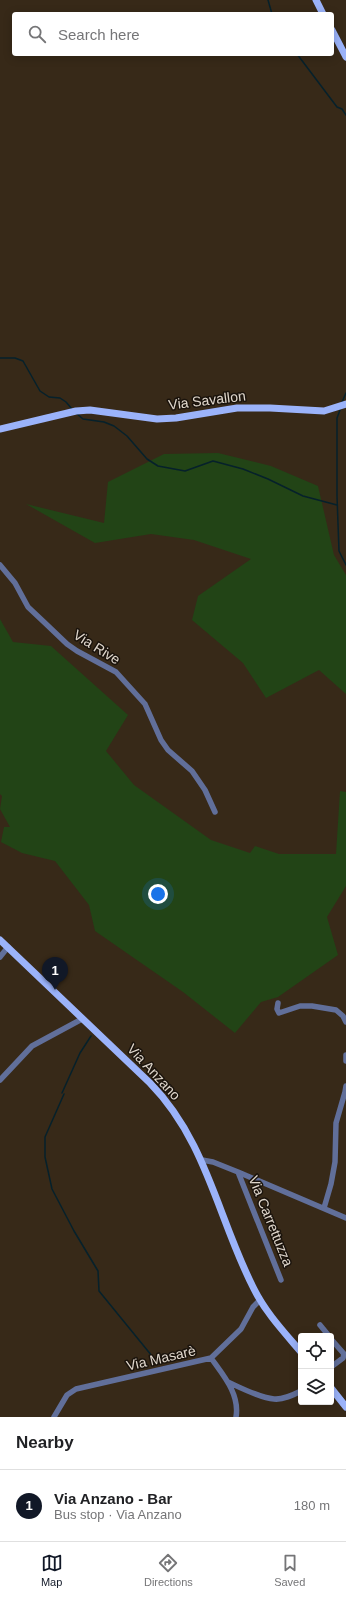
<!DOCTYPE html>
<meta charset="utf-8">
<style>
body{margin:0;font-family:Arial,sans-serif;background:#f6f6f6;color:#202124}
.controls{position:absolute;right:12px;bottom:12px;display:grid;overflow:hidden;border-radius:4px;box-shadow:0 2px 10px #0003}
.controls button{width:36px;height:36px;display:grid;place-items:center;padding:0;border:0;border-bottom:1px solid #e0e0e0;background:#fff;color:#202124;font:20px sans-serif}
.you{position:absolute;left:158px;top:894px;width:14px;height:14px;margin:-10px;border:3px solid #fff;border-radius:50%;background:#1a73e8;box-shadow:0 0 0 6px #1a73e833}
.badge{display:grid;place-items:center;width:26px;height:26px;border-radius:50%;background:#111827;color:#fff;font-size:13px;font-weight:700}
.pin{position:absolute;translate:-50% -33px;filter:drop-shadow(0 1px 2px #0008)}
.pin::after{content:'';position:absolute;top:21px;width:14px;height:12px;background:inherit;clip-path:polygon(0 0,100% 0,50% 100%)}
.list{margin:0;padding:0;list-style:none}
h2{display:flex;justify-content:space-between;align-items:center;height:52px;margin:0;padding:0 16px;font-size:17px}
h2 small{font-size:13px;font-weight:400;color:#757577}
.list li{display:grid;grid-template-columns:26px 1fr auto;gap:12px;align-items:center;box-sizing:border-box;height:72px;padding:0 16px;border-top:1px solid #e0e0e0}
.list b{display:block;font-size:15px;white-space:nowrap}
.list p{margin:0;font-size:13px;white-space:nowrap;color:#757577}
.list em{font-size:13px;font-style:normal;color:#757577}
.icon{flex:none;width:22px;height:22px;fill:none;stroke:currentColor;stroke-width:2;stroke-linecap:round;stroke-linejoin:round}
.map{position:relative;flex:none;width:346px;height:1417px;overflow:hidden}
.search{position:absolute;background:#fff;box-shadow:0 2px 10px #0003;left:12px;right:12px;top:12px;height:44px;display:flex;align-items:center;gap:10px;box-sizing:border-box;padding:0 14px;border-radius:4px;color:#757577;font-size:15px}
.sheet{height:124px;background:#fff}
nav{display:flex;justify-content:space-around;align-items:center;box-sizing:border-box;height:56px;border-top:1px solid #e0e0e0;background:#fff;font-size:11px;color:#757577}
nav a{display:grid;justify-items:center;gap:2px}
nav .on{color:#111827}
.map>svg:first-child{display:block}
.green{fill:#224416}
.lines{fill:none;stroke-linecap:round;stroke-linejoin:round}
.stream{stroke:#06212b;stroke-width:1.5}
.minor{stroke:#616f9a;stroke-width:5.5}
.major{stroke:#9bb3fa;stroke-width:7}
.labels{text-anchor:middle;stroke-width:3;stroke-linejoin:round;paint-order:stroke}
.street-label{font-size:14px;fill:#e0d7cc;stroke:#1a130c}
</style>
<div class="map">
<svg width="346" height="1417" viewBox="0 0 346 1417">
<rect width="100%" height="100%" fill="#372918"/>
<path class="green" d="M218 453 271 466 318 486 334 555 346 575V694L319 670 266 698 243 663 192 620 198 596 251 559 194 540 151 534 95 543 26 504 104 523 108 482 164 454Z
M0 619 13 642 51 646 128 715 106 751 134 785 211 840 250 853 255 846 279 854H336L340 791 346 792V886L327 917 338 955 278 997 261 1002 235 1033 183 992 95 931 89 905 55 861 22 853 1 842 4 827H10L0 809 2 796 0 794Z"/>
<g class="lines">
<path class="stream" d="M268 0 272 14
M297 54 337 107 342 109 346 115
M0 358H15L23 361 40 391 49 397 60 398 66 402 72 409
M342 402 346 393
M340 410 337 418V496L339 551 346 565
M76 413 83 419 104 422 114 426 127 436 147 459 158 466 185 471 213 461 243 469 268 479 303 496 337 505
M62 1093 80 1053 91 1036
M64 1094 45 1137V1157L52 1189 74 1231 98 1271 99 1291 152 1356"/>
<path class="minor" d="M0 565 15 583 28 607 45 623 67 644 77 651 116 672 145 704 161 740 168 750 192 771 205 790 215 812
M0 957 8 947
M278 1003 277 1009 279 1013 300 1006H312L336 1010 343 1016 346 1022
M346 1055V1061
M0 1080 32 1046 82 1019
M202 1160 213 1162 238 1172 346 1218
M238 1172 281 1280
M324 1208 331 1184 335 1162 336 1123 345 1092 346 1086
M320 1325 329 1336
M331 1339 344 1354 343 1358 331 1367
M211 1358C223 1375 240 1394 236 1417
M228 1382C241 1388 260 1398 274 1399 283 1400 293 1395 301 1391
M54 1417 67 1395 76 1389 211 1358 241 1329 253 1307 260 1300"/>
<path class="major" d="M316 0 323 14
M332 30 346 57
M0 429 76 411 90 410 157 419 176 418 237 408H270L324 411 346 404
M0 940 150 1083C207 1141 218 1219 254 1289 266 1313 284 1332 301 1352
M331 1388 346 1407"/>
</g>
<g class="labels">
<g class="street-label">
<text transform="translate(207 400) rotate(-7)" y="5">Via Savallon</text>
<text transform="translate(97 647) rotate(32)" y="5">Via Rive</text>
<text transform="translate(154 1072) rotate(47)" y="5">Via Anzano</text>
<text transform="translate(271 1221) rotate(68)" y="5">Via Carrettuzza</text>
<text transform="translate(161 1358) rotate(-13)" y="5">Via Masarè</text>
</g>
</g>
</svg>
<div class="controls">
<button><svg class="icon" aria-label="locate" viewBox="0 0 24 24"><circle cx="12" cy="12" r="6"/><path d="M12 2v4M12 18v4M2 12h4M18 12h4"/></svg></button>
<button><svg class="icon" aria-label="layers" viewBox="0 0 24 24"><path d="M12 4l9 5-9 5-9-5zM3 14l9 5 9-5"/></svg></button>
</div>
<div class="you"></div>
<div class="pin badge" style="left:55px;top:990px">1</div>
<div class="search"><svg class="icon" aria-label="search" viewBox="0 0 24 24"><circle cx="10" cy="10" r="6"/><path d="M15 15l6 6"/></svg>Search here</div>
</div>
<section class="sheet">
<h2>Nearby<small></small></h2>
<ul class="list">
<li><span class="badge">1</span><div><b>Via Anzano - Bar</b><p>Bus stop · Via Anzano</p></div><em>180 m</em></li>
</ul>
</section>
<nav>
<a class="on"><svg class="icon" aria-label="map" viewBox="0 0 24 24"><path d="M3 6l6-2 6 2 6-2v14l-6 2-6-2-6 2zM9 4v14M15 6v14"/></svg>Map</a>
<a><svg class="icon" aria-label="directions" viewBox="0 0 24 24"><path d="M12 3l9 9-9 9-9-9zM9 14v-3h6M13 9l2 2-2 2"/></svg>Directions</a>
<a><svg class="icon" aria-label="saved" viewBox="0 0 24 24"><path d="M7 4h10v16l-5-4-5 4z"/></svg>Saved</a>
</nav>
